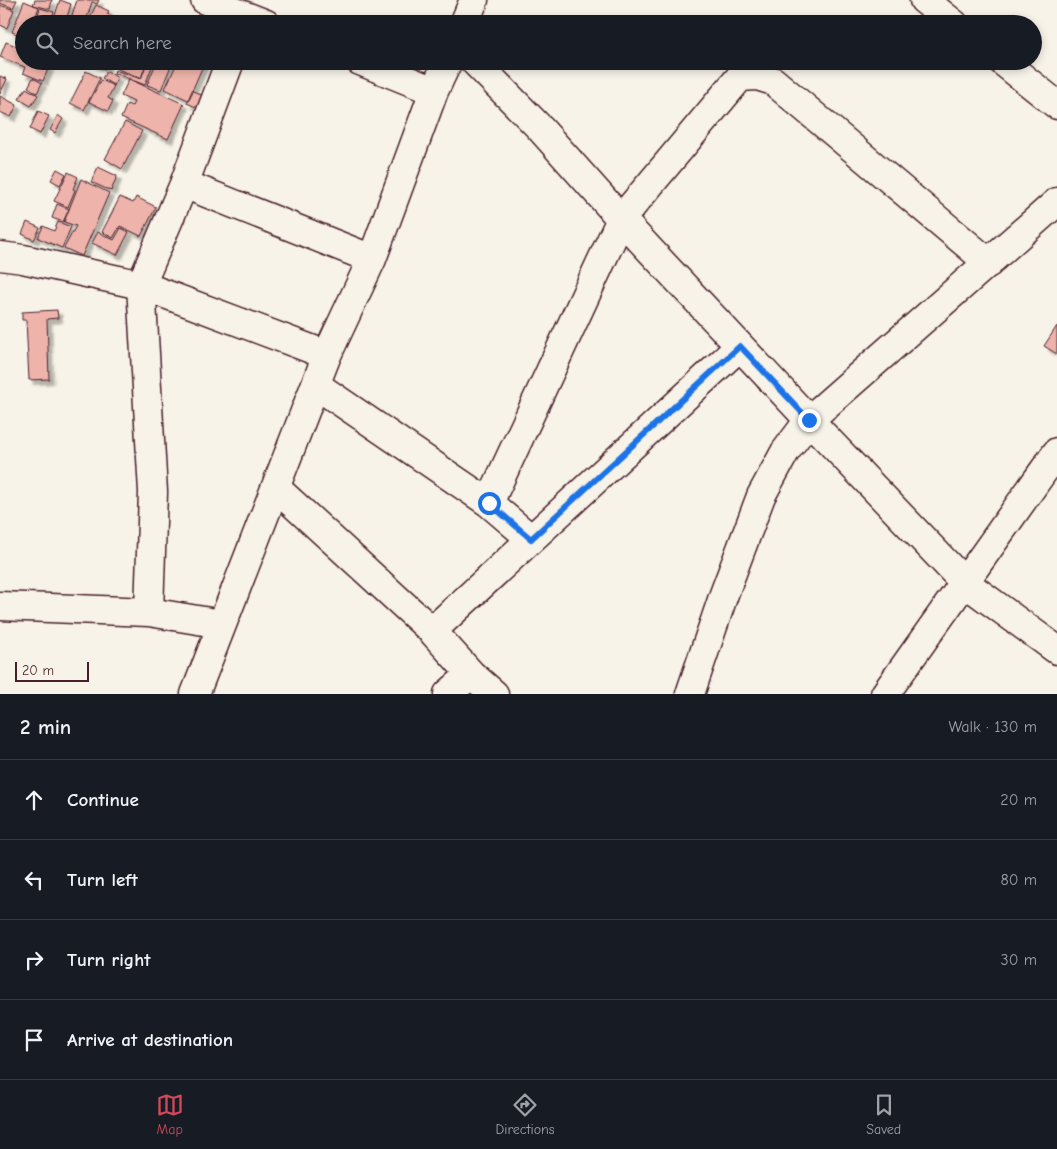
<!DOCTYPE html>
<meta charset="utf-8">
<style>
body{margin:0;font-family:"Comic Neue",sans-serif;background:#242831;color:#f1f3f6}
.scale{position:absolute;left:15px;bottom:12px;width:74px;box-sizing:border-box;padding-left:5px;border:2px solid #4a1f2b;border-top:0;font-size:14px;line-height:18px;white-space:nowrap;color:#4a1f2b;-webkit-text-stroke:4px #f7f3e8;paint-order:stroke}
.stop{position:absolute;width:15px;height:15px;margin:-11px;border:4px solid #1a73e8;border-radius:50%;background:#fff}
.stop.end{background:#1a73e8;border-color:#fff;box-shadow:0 1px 5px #0008}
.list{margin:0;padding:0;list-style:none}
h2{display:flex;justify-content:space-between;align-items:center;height:65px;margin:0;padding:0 20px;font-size:21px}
h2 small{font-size:16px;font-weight:400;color:#9ea1a6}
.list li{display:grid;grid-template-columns:32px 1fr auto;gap:15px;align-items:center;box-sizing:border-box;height:80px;padding:0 20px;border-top:1px solid #363941}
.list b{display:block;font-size:19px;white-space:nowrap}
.list em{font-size:16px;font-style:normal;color:#9ea1a6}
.icon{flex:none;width:28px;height:28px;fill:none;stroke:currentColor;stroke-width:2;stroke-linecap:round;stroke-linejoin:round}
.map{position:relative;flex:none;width:1057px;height:694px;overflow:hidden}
.search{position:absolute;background:#171b24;box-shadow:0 2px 8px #0003;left:15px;right:15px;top:15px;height:55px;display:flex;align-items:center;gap:12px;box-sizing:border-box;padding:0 18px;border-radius:28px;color:#9ea1a6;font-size:19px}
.sheet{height:385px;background:#171b24}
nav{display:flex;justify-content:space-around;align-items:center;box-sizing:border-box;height:70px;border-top:1px solid #363941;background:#171b24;font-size:14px;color:#9ea1a6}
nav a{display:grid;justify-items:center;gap:2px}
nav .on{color:#d1495b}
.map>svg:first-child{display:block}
.building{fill:#eeb4ab;stroke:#4a1f2b;filter:url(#shadow)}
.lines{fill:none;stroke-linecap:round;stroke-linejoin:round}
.minor-casing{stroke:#4a1f2b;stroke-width:31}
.minor{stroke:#f7f3e8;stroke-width:28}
.route{stroke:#1a73e8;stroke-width:6}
</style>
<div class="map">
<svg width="1057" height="694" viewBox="0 0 1057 694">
<defs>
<filter id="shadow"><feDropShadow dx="4.5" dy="4.5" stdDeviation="1" flood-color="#0004"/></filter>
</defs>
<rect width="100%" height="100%" fill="#f7f3e8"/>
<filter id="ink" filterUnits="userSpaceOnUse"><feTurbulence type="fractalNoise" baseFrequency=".02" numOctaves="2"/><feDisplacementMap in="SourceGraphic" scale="10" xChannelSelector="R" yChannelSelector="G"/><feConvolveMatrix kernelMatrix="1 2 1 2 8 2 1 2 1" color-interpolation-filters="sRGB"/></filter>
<g filter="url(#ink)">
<path class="building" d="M0 0H17L13 8 0 3Z
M35 0H52L50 9 33 5Z
M60 0 71 4 65 24H52Z
M77 0H99L97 4 92 2 85 24H69Z
M24 1 39 7 33 24H24V37L12 32Z
M0 5 14 10 7 28 0 25Z
M96 5 109 11 107 14 116 17 113 24 105 21 103 24H87Z
M40 8 54 12 50 24H35Z
M6 42 24 49V61H34L49 67 43 81 23 73 25 67 0 57Z
M93 61H107L105 69 92 64Z
M118 61H147L141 78 115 68Z
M157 61H173L161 90 147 85Z
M178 61H205L188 100 165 89Z
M147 62 153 64 145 85 114 73 115 70 141 79Z
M86 71 100 78 84 110 70 103Z
M107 71 118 78 113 85 102 78Z
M0 76 7 79 0 94Z
M33 78 42 83 37 93 28 87Z
M129 79 184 104 168 139 121 118 127 104 132 106 134 102 121 96Z
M101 80 114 86 108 98 113 101 108 111 89 102Z
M26 88 38 95 31 106 19 99Z
M193 91 204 96 198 108 187 103Z
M0 96 17 105 11 117 0 112Z
M38 111 49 116 40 134 30 129Z
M58 115 63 119 55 133 50 130Z
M125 122 142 131 122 169 105 159Z
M98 167 117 176 111 191 91 182Z
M57 169 66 174 60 185 51 180Z
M68 172 78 177 73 189 75 190 68 207 54 201Z
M81 179 109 193 82 256 64 248 76 226 64 222Z
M120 197 133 203 136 197 156 207 141 236 120 226 113 238 102 232Z
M57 204 69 209 63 222 52 218Z
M27 222 40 228 34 240 22 234Z
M58 222 71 227 62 248 38 238 43 226 54 231Z
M121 228 129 232 117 255 92 243 98 232 114 240Z
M57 310 58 318 47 319 49 379 29 380 26 320H22V312Z
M1057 326V354L1044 346Z"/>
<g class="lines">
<defs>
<path id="minor" d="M205 0 266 24
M924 0 954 24
M464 24 474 0
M360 61 434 91
M474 61 538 126 621 219 809 420 964 582 1057 650
M1002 61 1057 105
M184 184 372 259
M0 256 23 259 141 285 327 355
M316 385 489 503 531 539
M276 488 432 631 471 674 494 694
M489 503 621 219 740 77 757 76 773 81 989 263
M0 606 149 612 222 624
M149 612 153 492 141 285 184 184 230 61
M432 631 740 346
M195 694 327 355 372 259 434 91 448 61
M448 694 471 674
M690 694 724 594 761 496 785 452 809 420 1057 202
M885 694 1057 452"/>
</defs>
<use href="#minor" class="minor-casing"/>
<use href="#minor" class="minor"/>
</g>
</g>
<g class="lines" filter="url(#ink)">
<path class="route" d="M489 503 531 539 740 346 809 420"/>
</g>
</svg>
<div class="scale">20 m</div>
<div class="stop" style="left:489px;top:503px"></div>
<div class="stop end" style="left:809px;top:420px"></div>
<div class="search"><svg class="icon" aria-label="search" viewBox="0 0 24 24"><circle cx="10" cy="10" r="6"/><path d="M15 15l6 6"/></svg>Search here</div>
</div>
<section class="sheet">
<h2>2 min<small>Walk · 130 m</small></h2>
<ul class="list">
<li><svg class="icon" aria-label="ahead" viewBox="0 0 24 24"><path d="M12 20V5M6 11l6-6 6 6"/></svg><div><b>Continue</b></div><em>20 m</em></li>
<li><svg class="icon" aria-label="left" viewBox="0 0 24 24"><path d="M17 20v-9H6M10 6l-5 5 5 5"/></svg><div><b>Turn left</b></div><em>80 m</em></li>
<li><svg class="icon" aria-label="right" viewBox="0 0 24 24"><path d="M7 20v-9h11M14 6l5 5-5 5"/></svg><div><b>Turn right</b></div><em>30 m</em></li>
<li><svg class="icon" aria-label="arrive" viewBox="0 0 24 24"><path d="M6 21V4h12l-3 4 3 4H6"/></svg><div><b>Arrive at destination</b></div></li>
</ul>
</section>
<nav>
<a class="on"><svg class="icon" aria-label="map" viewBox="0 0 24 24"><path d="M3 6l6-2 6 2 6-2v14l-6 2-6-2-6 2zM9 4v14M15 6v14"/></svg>Map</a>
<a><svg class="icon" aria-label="directions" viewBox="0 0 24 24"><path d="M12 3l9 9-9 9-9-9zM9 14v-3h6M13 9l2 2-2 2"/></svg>Directions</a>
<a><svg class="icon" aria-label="saved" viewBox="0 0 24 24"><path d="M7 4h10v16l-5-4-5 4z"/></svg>Saved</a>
</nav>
